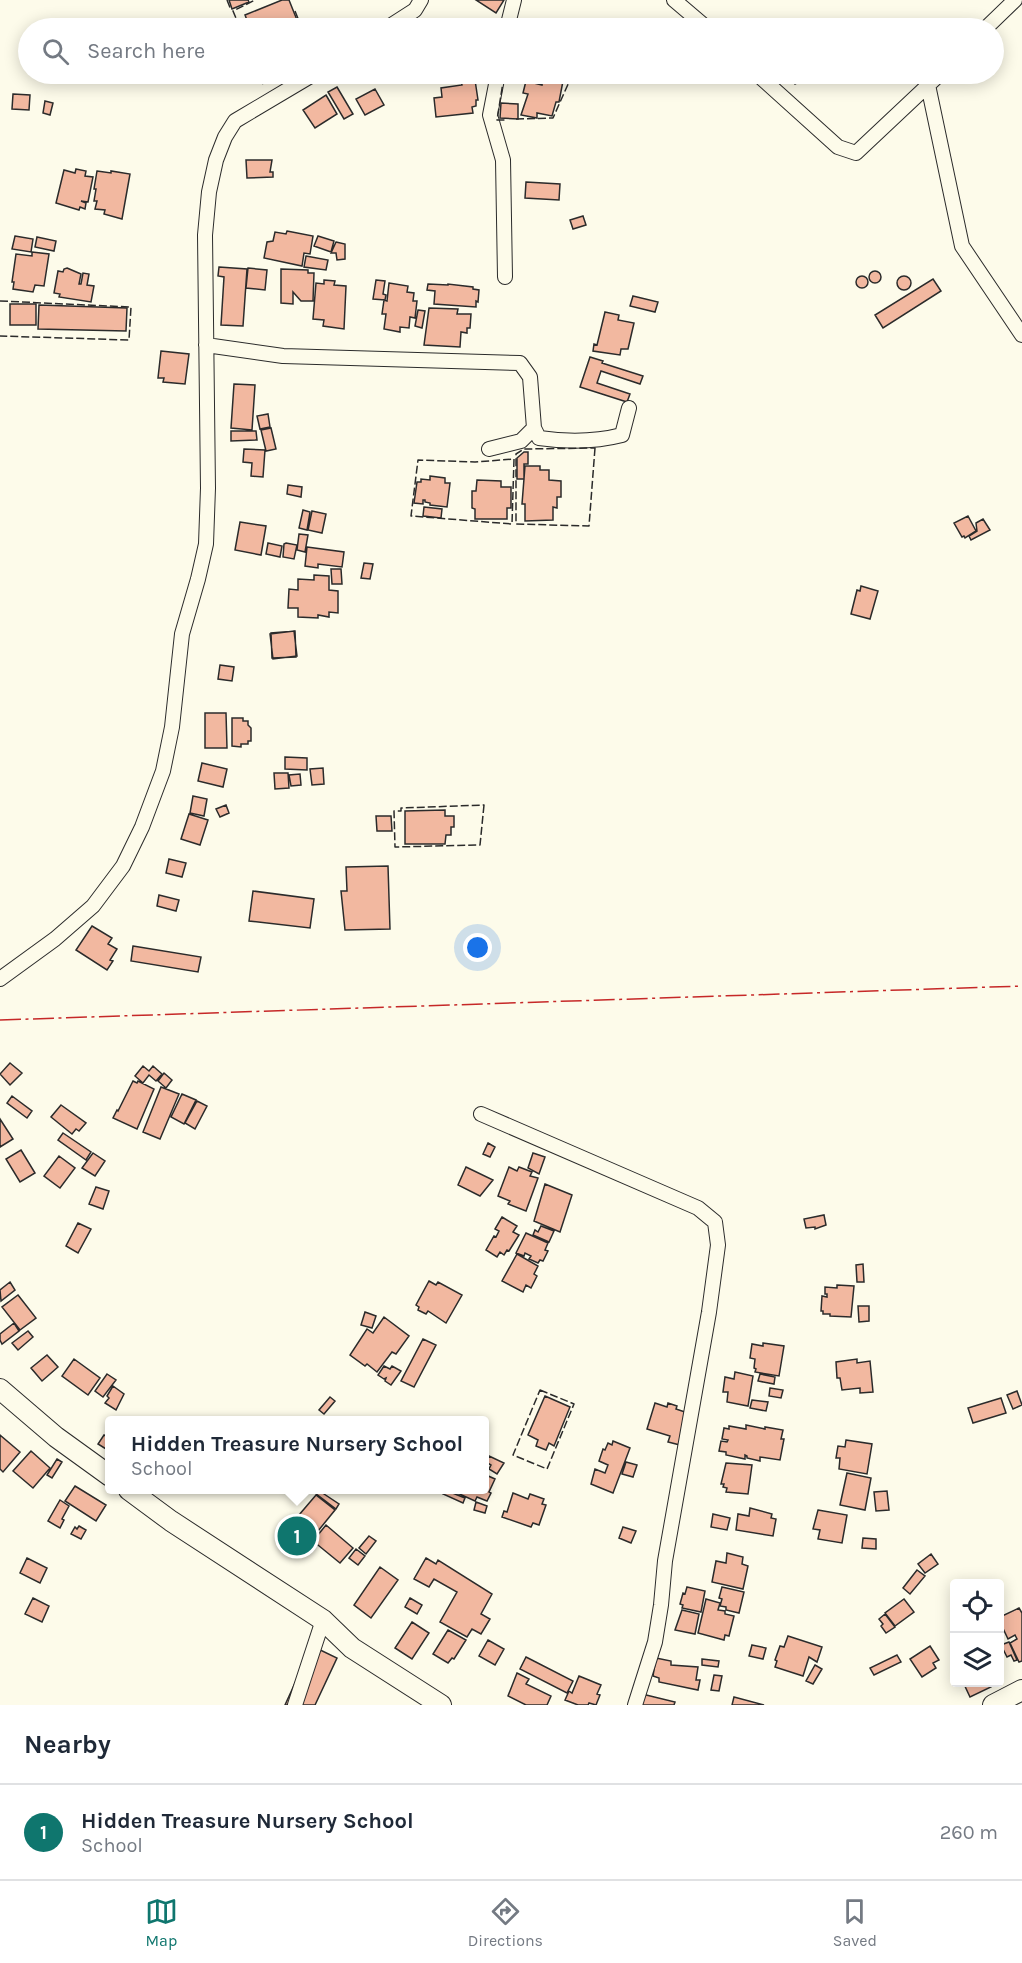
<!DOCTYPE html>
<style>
body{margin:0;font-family:Karla,sans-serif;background:#f2f2f3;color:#1f2937}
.controls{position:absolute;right:18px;bottom:18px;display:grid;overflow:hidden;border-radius:6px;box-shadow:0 3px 15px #0003}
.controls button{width:54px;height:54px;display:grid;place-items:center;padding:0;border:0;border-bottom:2px solid #e0e1e3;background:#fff;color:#1f2937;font:30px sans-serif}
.you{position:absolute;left:478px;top:948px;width:21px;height:21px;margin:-15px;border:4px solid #fff;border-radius:50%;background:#1a73e8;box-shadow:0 0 0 9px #1a73e833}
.badge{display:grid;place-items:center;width:39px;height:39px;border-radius:50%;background:#0f766e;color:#fff;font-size:20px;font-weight:700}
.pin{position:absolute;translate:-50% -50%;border:3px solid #fff;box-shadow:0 2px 6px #0006}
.popup{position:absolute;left:105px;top:1416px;width:384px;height:78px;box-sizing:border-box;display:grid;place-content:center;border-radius:6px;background:#fff;filter:drop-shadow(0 2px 4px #0005);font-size:20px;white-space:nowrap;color:#747a83}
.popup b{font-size:22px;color:#1f2937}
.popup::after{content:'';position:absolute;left:50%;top:100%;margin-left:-12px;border:12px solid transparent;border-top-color:#fff}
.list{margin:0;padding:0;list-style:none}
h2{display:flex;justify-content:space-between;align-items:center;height:78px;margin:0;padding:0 24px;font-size:26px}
h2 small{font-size:20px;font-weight:400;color:#747a83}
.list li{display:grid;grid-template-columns:39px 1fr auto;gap:18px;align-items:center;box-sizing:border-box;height:96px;padding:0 24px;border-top:2px solid #e0e1e3}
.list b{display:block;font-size:22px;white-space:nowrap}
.list p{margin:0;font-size:20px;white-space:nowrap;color:#747a83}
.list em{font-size:20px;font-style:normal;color:#747a83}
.icon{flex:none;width:33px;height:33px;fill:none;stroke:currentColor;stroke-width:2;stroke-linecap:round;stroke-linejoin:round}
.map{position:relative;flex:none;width:1022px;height:1705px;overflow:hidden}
.search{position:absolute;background:#fff;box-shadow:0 3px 15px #0003;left:18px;right:18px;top:18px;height:66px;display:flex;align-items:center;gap:15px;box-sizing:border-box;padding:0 21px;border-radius:33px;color:#747a83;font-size:22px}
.sheet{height:174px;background:#fff}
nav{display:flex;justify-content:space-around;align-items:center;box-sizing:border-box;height:84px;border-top:2px solid #e0e1e3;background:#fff;font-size:16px;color:#747a83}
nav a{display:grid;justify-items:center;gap:3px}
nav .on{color:#0f766e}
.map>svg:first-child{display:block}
.building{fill:#f2b8a0;stroke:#2b2b2b;stroke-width:1.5}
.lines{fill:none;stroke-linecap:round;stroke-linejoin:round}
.street-casing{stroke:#2b2b2b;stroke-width:16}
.secondary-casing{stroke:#2b2b2b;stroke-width:22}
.street{stroke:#fdfbea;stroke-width:14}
.secondary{stroke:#fdfbea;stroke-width:20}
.fence{stroke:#2b2b2b;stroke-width:1.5;stroke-dasharray:8 3;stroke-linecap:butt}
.power{stroke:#c62828;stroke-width:1.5;stroke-dasharray:21 4.5 3 4.5;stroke-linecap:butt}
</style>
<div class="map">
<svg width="1022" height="1705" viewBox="0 0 1022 1705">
<rect width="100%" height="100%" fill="#fdfbea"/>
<path class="building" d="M229 0H248L249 2 232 9Z
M282 0H289L299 25 290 28H250L245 15Z
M476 0H504L496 13Z
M204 74H223L224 77 208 83Z
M784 74H815L795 84 790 76 787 78Z
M543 77 563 81 559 102H556L552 116 537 113V118L521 115 528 94 523 93 526 81 542 85Z
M475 80 478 100H476V106L472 107 473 113 436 117 434 98 442 97 441 88 462 85 461 81Z
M337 87 353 114 344 119 328 92Z
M375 89 384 105 365 115 356 99Z
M13 94 30 95 29 110 12 109Z
M326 95 337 114 315 128 303 110Z
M45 101 53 103 50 115 43 113Z
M501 103 518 104V119L500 118Z
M246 160H272L270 172H273V177L247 178Z
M76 169 86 171 85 176 93 177 88 202 81 201 86 203 85 209 80 207 79 210 56 203 64 170 75 173Z
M97 171 111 173V171L130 174 122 219 104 214 105 210 95 209 97 201H94L96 189H94Z
M526 182 560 184 559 200 525 198Z
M583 216 586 225 573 229 570 220Z
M287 231 313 236 310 254 304 253 302 266 264 258 267 242 273 241 275 232 286 234Z
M15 236 33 239 31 252 12 249Z
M318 236 334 241 331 252 314 246Z
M37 237 56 241 54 251 35 247Z
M336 242 345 244V259L337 260 336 253H331Z
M32 252 49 254 44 286 35 285 33 292 13 289 14 282H12L16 254 32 256Z
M306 256 328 260 326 270 304 267Z
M219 267 247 269 243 326 221 325 224 277 218 276Z
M67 268 81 274 79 284H81L83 273 89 274 87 285 94 286 91 302 59 297 60 294 54 293 58 271 63 272 64 269Z
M248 268 267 270 265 290 246 288Z
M281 269 308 270V273H314L313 301H301L293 292V304L281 303Z
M869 277a6 6 0 1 1 12 0a6 6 0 1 1-12 0Z
M856 282a6 6 0 1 1 12 0a6 6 0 1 1-12 0Z
M897 283a7 7 0 1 1 14 0a7 7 0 1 1-14 0Z
M933 279 941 291 883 328 875 315Z
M324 280 335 281 334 285 346 286 344 329 323 326 324 320 313 319 316 283 324 284Z
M376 280 385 281 383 294 386 295 385 300 373 299Z
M389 283 408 286 407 292 414 293 413 301H417L415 318 410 317 409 328 400 327V332L384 329 386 314H382L384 300 387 301Z
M428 284 448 285V284L473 287V289L479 290 478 302 476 301V307L434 304 435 291 427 290Z
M633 296 658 302 655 312 630 306Z
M10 304H36V325H10Z
M39 305 127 308 126 331 38 329Z
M429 308 458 309 457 314H471L470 328H467V333L461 332 460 347 424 345Z
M418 310 425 311 422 328 415 326Z
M605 312 619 315 618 320 634 323 628 349H621L620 355 593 351 594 344 597 345Z
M161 351 189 354 185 384 163 382 164 378H158Z
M590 357 603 361 602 363 643 376 640 384 601 371 597 383 630 394 627 402 580 387Z
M234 384 255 385 252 430 231 428Z
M268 414 270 427 260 429 257 416Z
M271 428 276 449 266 451 261 430Z
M231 431H256L257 440 231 441Z
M244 449 265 450 263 477 251 476 252 463 243 462Z
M524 452H528V464H524V479H517V458Z
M525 466H540V470H549V480L561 481V497H557V508L553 507V520L525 521V504H522Z
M430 476 445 478V483H450L447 507 430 505V503L425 502V500H423V504L414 503 417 482H421V479L430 480Z
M477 480 501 481V487H511V508H507V519H475V509L472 508V491H476Z
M288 485 302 487 301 497 287 494Z
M424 507 442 509 441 518 423 516Z
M303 510 310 512 307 530 299 528Z
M312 511 326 514 322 533 308 530Z
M968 516 976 531 965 538 964 536 962 537 954 523Z
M983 519 990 530 971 540 969 536 977 531 976 523Z
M240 522 266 526 261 555 235 550Z
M299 534 308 535 305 552 297 550Z
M268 543 282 546 280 557 266 554Z
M286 543 297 545 294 559 283 557 284 544Z
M307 547 344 552 342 567 318 564V568L305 566Z
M364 563 373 564 370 579 361 578Z
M331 569H341L342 584H332Z
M314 575 329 576V590L338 591V613L329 612V617L318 615V618L298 617V608H288L289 589 298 590V579L314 580Z
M861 586 878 591 870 619 851 614 857 590 860 591Z
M294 631 297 656 273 659 270 634Z
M295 631 296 657 272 658 271 633Z
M220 665 234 667 232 681 218 679Z
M205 713H226L227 748H205Z
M232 718H243V721H248V725L251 728V741H248V744H241V747L232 746Z
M285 757 307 758V770L285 769Z
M202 763 227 769 223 787 198 781Z
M323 768 324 784 312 785 310 769Z
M274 773H288L289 788 275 789Z
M300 774 301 785 291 786 289 775Z
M193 796 207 799 204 816 190 813Z
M226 805 229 813 220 817 216 809Z
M445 810V816H454V827H451V835H446L445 844H405V811Z
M189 814 208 820 200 845 181 839Z
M376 816H391L392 831H377Z
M169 859 186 863 182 877 166 873Z
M388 866 390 929 345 930 341 891H347L346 867Z
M253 891 314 899 310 928 249 921Z
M159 895 179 900 176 911 157 906Z
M92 926 112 938 108 944 117 949 110 960 113 961 107 970 76 950Z
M133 946 201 957 198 972 131 961Z
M10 1063 22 1073 10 1085 0 1074Z
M143 1066 149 1071 153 1066 162 1074 156 1081 149 1075 143 1083 135 1076Z
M164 1073 172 1080 166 1088 158 1081Z
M133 1081 137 1083 138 1081 154 1089 137 1129 113 1118 117 1110 118 1111Z
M161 1087 179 1094 160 1139 143 1132Z
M182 1094 196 1100 184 1124 171 1117Z
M12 1096 32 1111 27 1118 7 1103Z
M197 1101 207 1106 195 1129 185 1123Z
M61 1105 86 1123 79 1131 76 1129 72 1134 51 1117Z
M0 1119 13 1139 0 1147Z
M63 1133 91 1152 86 1160 58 1140Z
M488 1143 495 1147 490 1157 483 1154Z
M21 1150 35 1173 20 1182 6 1159Z
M93 1153 105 1161 95 1176 82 1168Z
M533 1153 545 1157 539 1174 528 1168Z
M59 1156 75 1168 60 1188 44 1176Z
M466 1167 493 1180 480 1196 458 1185Z
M509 1167 517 1171 519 1167 532 1172 530 1176 538 1178 526 1211 508 1204 510 1201 498 1196Z
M545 1184 572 1195 560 1232 534 1221Z
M96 1187 109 1191 103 1209 89 1204Z
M824 1215 826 1225 815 1229V1227L806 1228 804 1219Z
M502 1217 517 1226 513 1232 519 1235 509 1251 507 1250 504 1255 500 1252 497 1257 486 1250 494 1236 496 1237 499 1231 495 1229Z
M78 1223 91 1229 78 1253 66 1246Z
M541 1226 554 1231 549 1242 533 1235 535 1230 538 1232Z
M526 1233 548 1243 545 1250 548 1251 543 1261 540 1260 538 1263 529 1259 531 1256 525 1253 524 1256 516 1253Z
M517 1254 538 1266 534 1274 537 1276 531 1288 526 1285 523 1292 502 1281Z
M863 1264 864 1282H857L856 1265Z
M429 1281 436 1285 438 1282 462 1295 446 1323 428 1311 426 1314 418 1310 419 1307 416 1305Z
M10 1282 15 1290 1 1301 0 1290Z
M837 1285 854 1286 851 1317 830 1316V1314H823V1311H821L822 1296 827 1297V1294H825V1287L837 1288Z
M18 1295 36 1318 20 1330 2 1307Z
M858 1306H869V1321L859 1322Z
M365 1312 376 1316 372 1328 361 1325Z
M384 1317 409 1336 396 1354 392 1352 377 1372 367 1364 365 1366 350 1355 367 1329 373 1333Z
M14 1323 19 1331 2 1344 0 1340V1334Z
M28 1331 33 1337 18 1350 12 1343Z
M423 1339 436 1345 414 1387 401 1381Z
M763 1343 784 1346 779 1376 755 1372 756 1369 754 1368 755 1359 750 1358 752 1344 763 1346Z
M47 1355 58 1367 42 1381 31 1368Z
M74 1359 100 1378 88 1395 62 1376Z
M857 1359V1363L870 1361 873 1392 860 1393V1388L842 1390 840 1378H837L836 1362Z
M384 1366 390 1369 392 1366 401 1371 391 1385 385 1381 386 1378 384 1379 378 1375Z
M735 1372 753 1376 748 1406 727 1402 728 1392H723L725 1377 734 1379Z
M107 1374 116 1380 103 1397 95 1391Z
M760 1374 775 1377 774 1384 758 1381Z
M113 1386 124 1394 116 1410 105 1403 109 1398 107 1396Z
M770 1388 783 1390 781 1398 769 1396Z
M1017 1391 1022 1405 1013 1409 1007 1395Z
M545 1396 570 1407 554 1446 549 1443 546 1450 536 1446 538 1440 528 1435Z
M330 1397 335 1401 324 1414 319 1410Z
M1001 1398 1006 1413 973 1423 968 1408Z
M752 1400 768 1402 766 1411 750 1408Z
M655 1403 667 1407 668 1403 677 1406 676 1409 688 1413 680 1445 668 1442 670 1436 647 1429Z
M746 1425 765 1429V1427L783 1430 781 1439H784L780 1460 760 1457V1461L747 1458V1456L745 1455V1459L726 1455V1452L719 1451 721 1441 727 1442 728 1440 722 1439 724 1428 729 1429V1426L746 1429Z
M0 1435 20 1452 3 1472 0 1469Z
M104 1435 110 1438V1444L106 1449 98 1444Z
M846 1440 872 1444 867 1474 839 1469 840 1458H836L838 1446 845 1447Z
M613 1441 630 1448 613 1493 591 1484 595 1469 605 1473 608 1465 599 1461 603 1449 605 1450 608 1443 612 1445Z
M31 1451 50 1468 33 1488 13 1471Z
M489 1456 504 1463 497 1474 489 1469 491 1465 486 1462Z
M57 1459 62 1462 52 1478 47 1475Z
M626 1462 637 1465 633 1477 622 1474Z
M726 1463 752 1465 748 1494 726 1492 727 1488 723 1487 724 1484H721Z
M484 1469 488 1470 486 1475 495 1479 489 1492 491 1493 487 1501 477 1497 475 1501 455 1492 456 1490H484Z
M847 1473 871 1478 865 1510 840 1505Z
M75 1486 106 1505 96 1521 65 1501Z
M318 1490 339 1504 336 1509 315 1493Z
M445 1490 465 1498 463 1503 443 1494Z
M887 1491 889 1510 876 1511 874 1492Z
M513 1493 528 1499 530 1494 544 1499 542 1504 546 1505 539 1525 533 1523 531 1527 502 1517 504 1511 507 1512Z
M316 1495 335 1510 318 1531 299 1515Z
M60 1500 69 1506 62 1519 64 1520 60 1528 48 1521Z
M476 1502 487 1506 485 1513 474 1510Z
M750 1508 772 1514 771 1518 776 1519 773 1536 736 1530 738 1514 749 1516Z
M818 1510 847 1515 842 1543 818 1539 820 1530 813 1529Z
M713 1514 730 1518 727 1530 711 1527Z
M299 1517 313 1529 292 1553 278 1541Z
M326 1525 353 1548 340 1563 313 1541Z
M79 1526 86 1530 81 1539 71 1534 75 1527 77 1529Z
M623 1527 636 1531 631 1543 619 1538Z
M369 1536 376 1541 366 1554 359 1548Z
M863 1538 876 1539V1549L862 1548Z
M356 1549 365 1556 358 1565 349 1558Z
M727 1553 743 1557 742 1564 748 1566 743 1589 712 1582 716 1561 726 1563Z
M931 1554 938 1564 925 1573 918 1564Z
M27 1558 47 1568 40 1583 20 1573Z
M426 1558 436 1564 438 1560 492 1594 481 1614 490 1619 481 1634 472 1629 467 1637 440 1622 457 1592 434 1579 429 1587 414 1579Z
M380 1567 398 1580 371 1618 354 1605Z
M917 1570 925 1576 910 1594 903 1588Z
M687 1587 705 1591 701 1612 682 1608 683 1605 680 1604 683 1593 685 1594Z
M722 1587 744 1592 739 1613 726 1610V1607L720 1606 722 1599 719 1598Z
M33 1598 49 1606 42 1622 25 1614Z
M410 1598 422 1605 417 1614 405 1607Z
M706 1599 720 1603 718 1610 725 1611V1614L734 1616 729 1636 725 1635 724 1640 698 1633Z
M904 1599 914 1612 895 1626 885 1613Z
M1019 1608 1022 1613V1661L1019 1662 1010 1643 1017 1639 1015 1635 1008 1639 1000 1622V1617Z
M682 1610 699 1614 695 1634 675 1630Z
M885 1614 895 1627 886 1633 881 1626 883 1624 879 1619Z
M412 1622 429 1633 412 1659 395 1648Z
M448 1630 466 1640 454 1659 452 1658 448 1663 433 1654Z
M788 1636 822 1647 817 1662 809 1657 803 1676 775 1667 777 1661 775 1660 780 1646 784 1647Z
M488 1640 504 1649 495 1665 479 1656Z
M1009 1642 1017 1660 1014 1661 1011 1655 1007 1657 1001 1645Z
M752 1645 766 1648 763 1659 749 1656Z
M312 1646 337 1658 315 1705H285Z
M930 1646 939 1660 933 1663 936 1668 922 1677 910 1659Z
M897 1655 901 1662 874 1675 870 1668Z
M526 1657 573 1681 567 1693 520 1669Z
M656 1658 671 1661V1665L698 1667 696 1680H700L698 1690 659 1682V1678L653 1676Z
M702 1659 719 1661 718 1667 702 1665Z
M815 1665 822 1669 813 1684 806 1681Z
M517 1673 529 1679 526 1684 551 1696 547 1705H526L508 1696Z
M714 1675 722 1676 719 1691 711 1690Z
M579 1676 601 1685 597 1694 600 1695 596 1705 589 1703 588 1705H578L565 1700 569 1691 572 1693Z
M963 1682H989L991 1687 970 1697Z
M642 1694 675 1702 674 1705H639Z
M734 1697 764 1705H732Z"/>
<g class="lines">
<defs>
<path id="street" d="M674 0 707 28
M387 28 415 10 421 0
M507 28 514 0
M986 28 1015 0
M498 74 490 115 503 160 505 277
M757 74 838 147 856 153 940 74
M928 85 962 246 1022 335
M206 345 283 356 520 363 530 377 534 428 521 441 489 449
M534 428 539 438C567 442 595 442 622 435L629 408
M0 979 55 939 93 906 123 866 142 827 163 771 172 727 182 634 198 579 206 544 208 488 205 235 209 192 216 160 225 137 235 121 314 74
M481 1114 698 1208 715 1222 718 1245 709 1312 665 1561 661 1605 655 1642 635 1705
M295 1705 323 1620"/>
<path id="secondary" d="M0 1389 56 1437 110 1476
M129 1490 171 1521 323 1620 352 1648 441 1705
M993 1705 1022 1690"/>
</defs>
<use href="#street" class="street-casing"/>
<use href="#secondary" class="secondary-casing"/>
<use href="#street" class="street"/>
<use href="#secondary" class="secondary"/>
<path class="fence" d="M227 0 231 10
M295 11 301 26 299 28
M240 28 233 11 255 0
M258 74 262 84 280 74
M533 74 547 77
M504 76 497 120H507
M516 119 553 118 569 82 559 80
M0 301 131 307 129 340 0 336
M595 448 589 526 516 524V454L524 449Z
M514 459 512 524 411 516 418 460 475 462Z
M484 805 480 845 395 847 394 811H401V808Z
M540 1390 574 1404 547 1469 513 1455Z"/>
<path class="power" d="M0 1020 1022 986"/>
</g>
</svg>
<div class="controls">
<button><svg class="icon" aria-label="locate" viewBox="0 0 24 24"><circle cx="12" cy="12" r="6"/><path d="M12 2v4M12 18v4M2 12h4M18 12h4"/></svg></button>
<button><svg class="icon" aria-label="layers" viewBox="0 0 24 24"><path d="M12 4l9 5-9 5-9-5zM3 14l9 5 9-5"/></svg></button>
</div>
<div class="you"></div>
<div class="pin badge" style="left:297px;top:1536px">1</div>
<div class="popup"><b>Hidden Treasure Nursery School</b>School</div>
<div class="search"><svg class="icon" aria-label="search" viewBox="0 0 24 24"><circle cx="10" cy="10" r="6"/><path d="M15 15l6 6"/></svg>Search here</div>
</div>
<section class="sheet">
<h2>Nearby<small></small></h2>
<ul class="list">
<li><span class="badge">1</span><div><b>Hidden Treasure Nursery School</b><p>School</p></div><em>260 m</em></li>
</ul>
</section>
<nav>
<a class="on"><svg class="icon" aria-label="map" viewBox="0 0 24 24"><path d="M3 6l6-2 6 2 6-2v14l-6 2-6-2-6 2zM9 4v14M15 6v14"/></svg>Map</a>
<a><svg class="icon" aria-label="directions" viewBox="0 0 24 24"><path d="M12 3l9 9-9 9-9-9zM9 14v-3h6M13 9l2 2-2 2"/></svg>Directions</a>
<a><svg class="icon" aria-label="saved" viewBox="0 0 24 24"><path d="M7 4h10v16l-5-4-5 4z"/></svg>Saved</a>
</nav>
